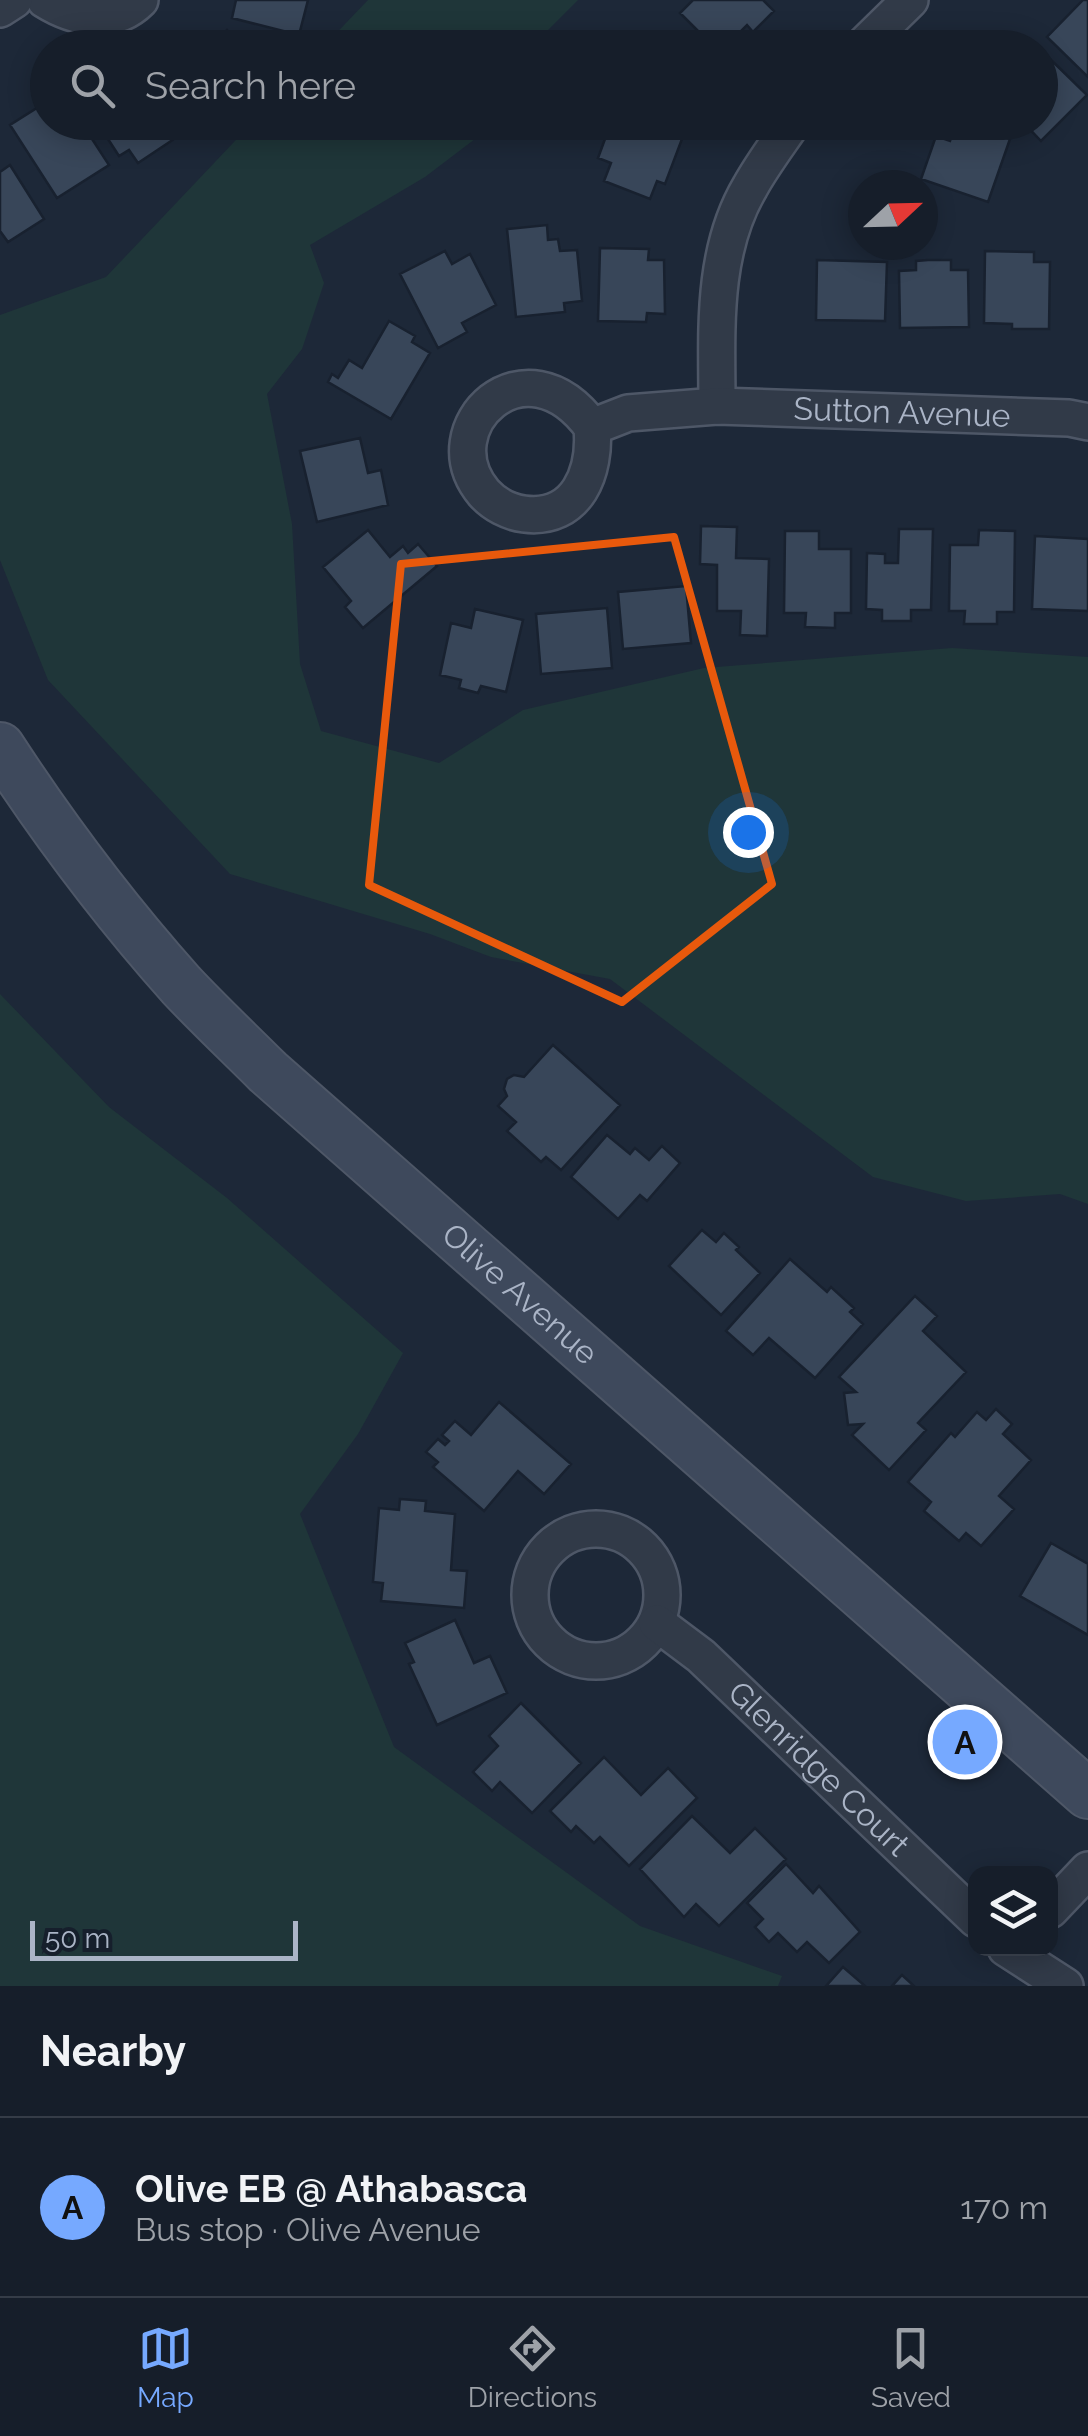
<!DOCTYPE html>
<meta charset="utf-8">
<style>
body{margin:0;font-family:Raleway,sans-serif;background:#232b36;color:#f1f3f6}
.controls{position:absolute;right:30px;bottom:30px;display:grid;overflow:hidden;border-radius:20px;box-shadow:0 5px 25px #0003}
.controls button{width:90px;height:90px;display:grid;place-items:center;padding:0;border:0;border-bottom:2px solid #353c47;background:#161e2a;color:#f1f3f6;font:50px sans-serif}
.compass{position:absolute;left:848px;top:170px;width:90px;height:90px;border-radius:50%;background:#161e2a;box-shadow:0 5px 25px #0003;rotate:68deg}
.scale{position:absolute;left:30px;bottom:25px;width:268px;box-sizing:border-box;padding-left:10px;border:5px solid #aab4c6;border-top:0;font-size:28px;line-height:35px;white-space:nowrap;color:#aab4c6;-webkit-text-stroke:8px #161f2c;paint-order:stroke}
.you{position:absolute;left:748px;top:832px;width:35px;height:35px;margin:-25px;border:8px solid #fff;border-radius:50%;background:#1a73e8;box-shadow:0 0 0 15px #1a73e833}
.badge{display:grid;place-items:center;width:65px;height:65px;border-radius:50%;background:#76a9ff;color:#111;font-size:32px;font-weight:700}
.pin{position:absolute;translate:-50% -50%;border:5px solid #fff;box-shadow:0 2px 10px #0006}
.list{margin:0;padding:0;list-style:none}
h2{display:flex;justify-content:space-between;align-items:center;height:130px;margin:0;padding:0 40px;font-size:42px}
h2 small{font-size:32px;font-weight:400;color:#9ea2a8}
.list li{display:grid;grid-template-columns:65px 1fr auto;gap:30px;align-items:center;box-sizing:border-box;height:180px;padding:0 40px;border-top:2px solid #353c47}
.list b{display:block;font-size:38px;white-space:nowrap}
.list p{margin:0;font-size:32px;white-space:nowrap;color:#9ea2a8}
.list em{font-size:32px;font-style:normal;color:#9ea2a8}
.icon{flex:none;width:55px;height:55px;fill:none;stroke:currentColor;stroke-width:2;stroke-linecap:round;stroke-linejoin:round}
.map{position:relative;flex:none;width:1088px;height:1986px;overflow:hidden}
.search{position:absolute;background:#161e2a;box-shadow:0 5px 25px #0003;left:30px;right:30px;top:30px;height:110px;display:flex;align-items:center;gap:25px;box-sizing:border-box;padding:0 35px;border-radius:55px;color:#9ea2a8;font-size:38px}
.sheet{height:310px;background:#161e2a}
nav{display:flex;justify-content:space-around;align-items:center;box-sizing:border-box;height:140px;border-top:2px solid #353c47;background:#161e2a;font-size:28px;color:#9ea2a8}
nav a{display:grid;justify-items:center;gap:5px}
nav .on{color:#76a9ff}
.map>svg:first-child{display:block}
.green{fill:#1f3639}
.building{fill:#384659;stroke:#18212f;stroke-width:2.5}
.lines{fill:none;stroke-linecap:round;stroke-linejoin:round}
.minor-casing{stroke:#4e5767;stroke-width:40}
.secondary-casing{stroke:#4e5767;stroke-width:52}
.minor{stroke:#313a48;stroke-width:35}
.secondary{stroke:#3e495c;stroke-width:48}
.marked{fill:none;stroke:#e8590c;stroke-width:8;stroke-linejoin:round}
.labels{text-anchor:middle;stroke-width:9;stroke-linejoin:round;paint-order:stroke}
.street-label{font-size:32px;fill:#aab4c6;stroke:#161f2c}
</style>
<div class="map">
<svg width="1088" height="1986" viewBox="0 0 1088 1986">
<rect width="100%" height="100%" fill="#1d2838"/>
<path class="green" d="M368 0H578L531 47H323Z
M252 123H496L425 177 310 245 324 283 302 349 267 394 292 524 300 664 321 731 439 763 523 710 704 668 952 648 1088 657V1204L1060 1194 966 1201 873 1177 610 979 491 957 430 934 230 874 48 680 0 560V315L106 277Z
M0 994 109 1107 227 1198 403 1353 358 1434 300 1514 394 1747 640 1926 782 1976 778 1986H0Z"/>
<path class="building" d="M236 0H308L299 35 232 18Z
M693 0H763L774 11 753 32 747 25 724 48H715L680 13Z
M1083 0H1088V77L1047 37Z
M227 30 244 48H209Z
M665 34 686 48H656Z
M1046 55 1087 95 1041 141 1023 122H1040V61Z
M48 101V122H81L109 165 57 198 10 125Z
M97 122H180L186 131 138 163 129 150 119 156Z
M589 122H638L682 139 665 184 657 181 650 199 604 181 611 163 598 158 605 139 585 132Z
M956 122 1010 139 988 202 921 179 936 136 950 141Z
M10 165 44 219 8 242 0 231V172Z
M547 225 548 240 558 239 560 251 577 250 582 301 564 303 565 312 516 317 507 229Z
M600 248 649 249 648 260H664L665 314 647 313 646 322 598 321Z
M445 251 452 264 470 254 496 305 462 323 467 332 438 348 400 274Z
M985 251 1034 252V262H1050L1049 329H1012V324L984 323Z
M817 260 887 262 885 321 816 320Z
M928 260H951V270H968L969 327 900 328 899 271 916 270V261Z
M389 321 415 336 412 342 430 353 391 419 328 382 332 374 338 378 349 360 362 368Z
M360 438 368 473 381 470 388 505 317 522 300 451Z
M701 526 737 527 736 558 769 559 767 636 740 635 741 611H717V565L700 564Z
M899 529H933L931 610H911V621H882V610L866 609 867 553 885 554V563H898Z
M368 530 390 557 403 546 408 553 418 544 437 566 363 628 345 607 351 601 323 567Z
M979 530 1015 531 1014 612H997V624H964L965 611H949L950 545H978Z
M785 531H819V549H851V613H835V628L805 627 806 613H784Z
M1035 536 1088 539V611L1032 609Z
M686 586 691 643 623 649 618 592Z
M607 608 612 668 541 674 536 614Z
M475 609 523 620 506 692 481 686 478 693 459 688 461 680 440 675 451 623 471 628Z
M553 1045 620 1105 561 1170 546 1157 541 1162 507 1131 516 1122 498 1106 507 1096 504 1089 507 1079 514 1075 524 1077Z
M607 1135 630 1154 635 1148 649 1160 662 1146 680 1163 647 1201 640 1195 618 1219 571 1177Z
M702 1230 716 1242 724 1233 739 1247 736 1250 760 1273 721 1315 669 1266Z
M790 1259 827 1292 831 1287 854 1308 850 1312 863 1324 815 1378 769 1338 753 1355 726 1331Z
M915 1296 937 1316 923 1331 966 1372 918 1423 926 1430 889 1470 852 1435 863 1424 848 1425 844 1393 856 1392 839 1377Z
M499 1402 571 1464 544 1494 518 1471 484 1511 433 1467 438 1462 426 1452 438 1439 445 1445 449 1441 442 1435 455 1421 471 1435Z
M996 1409 1012 1424 1003 1434 1031 1460 999 1496 1014 1509 981 1546 966 1533 959 1541 924 1511 931 1502 908 1482 951 1433 955 1437 977 1412 986 1420Z
M400 1499 426 1501 425 1511 455 1514 451 1570 467 1571 464 1608 381 1601 383 1583 373 1582 379 1508 399 1510Z
M1051 1543 1088 1564V1635L1020 1596Z
M455 1620 474 1663 490 1656 507 1693 437 1725 409 1664 414 1662 405 1643Z
M521 1703 581 1763 532 1813 500 1782 492 1791 473 1772 498 1746 489 1736Z
M604 1757 641 1795 668 1768 697 1798 629 1866 600 1837 594 1843 576 1826 571 1832 550 1811Z
M692 1816 730 1853 755 1828 786 1859 719 1926 696 1904 684 1917 640 1869Z
M786 1864 813 1893 819 1886 860 1932 829 1963 807 1942 797 1952 778 1933 769 1942 755 1927 763 1919 747 1903Z
M843 1967 865 1986H826Z
M902 1975 914 1986H892Z"/>
<g class="lines">
<defs>
<g id="minor">
<path d="M45 0C74 18 113 27 140 0"/>
<path d="M0 9 14 0"/>
<path d="M861 48 910 0"/>
<path d="M717 406C717 332 711 253 750 187 762 165 778 144 793 122"/>
<path id="s1" d="M592 427C596 471 578 521 524 514 509 512 494 504 484 493 429 428 525 335 592 427L628 413 717 406 1069 418 1088 422"/>
<circle cx="596" cy="1595" r="66"/>
<path id="s2" d="M657 1623 701 1656 976 1919"/>
<path d="M1050 1910 1088 1870"/>
<path d="M1006 1948 1065 1986"/>
</g>
<g id="secondary">
<path id="s3" d="M0 747C54 830 115 911 181 985 209 1015 239 1043 268 1072L1088 1794"/>
</g>
</defs>
<use href="#minor" class="minor-casing"/>
<use href="#secondary" class="secondary-casing"/>
<use href="#minor" class="minor"/>
<use href="#secondary" class="secondary"/>
</g>
<path class="marked" d="M674 537 772 884 622 1002 369 885 401 564Z"/>
<g class="labels">
<g class="street-label">
<text dy="11" stroke="none"><textPath href="#s1" startOffset="708">Sutton Avenue</textPath></text>
<text dy="11" stroke="none"><textPath href="#s3" startOffset="758">Olive Avenue</textPath></text>
<text dy="11" stroke="none"><textPath href="#s2" startOffset="218">Glenridge Court</textPath></text>
</g>
</g>
</svg>
<div class="controls">
<button><svg class="icon" aria-label="layers" viewBox="0 0 24 24"><path d="M12 4l9 5-9 5-9-5zM3 14l9 5 9-5"/></svg></button>
</div>
<svg class="compass" viewBox="-18 -18 36 36"><path d="M0-13l5 13h-10z" fill="#e53935"/><path d="M0 13l5-13h-10z" fill="#9ea2a8"/></svg>
<div class="scale">50 m</div>
<div class="you"></div>
<div class="pin badge" style="left:965px;top:1742px">A</div>
<div class="search"><svg class="icon" aria-label="search" viewBox="0 0 24 24"><circle cx="10" cy="10" r="6"/><path d="M15 15l6 6"/></svg>Search here</div>
</div>
<section class="sheet">
<h2>Nearby<small></small></h2>
<ul class="list">
<li><span class="badge">A</span><div><b>Olive EB @ Athabasca</b><p>Bus stop · Olive Avenue</p></div><em>170 m</em></li>
</ul>
</section>
<nav>
<a class="on"><svg class="icon" aria-label="map" viewBox="0 0 24 24"><path d="M3 6l6-2 6 2 6-2v14l-6 2-6-2-6 2zM9 4v14M15 6v14"/></svg>Map</a>
<a><svg class="icon" aria-label="directions" viewBox="0 0 24 24"><path d="M12 3l9 9-9 9-9-9zM9 14v-3h6M13 9l2 2-2 2"/></svg>Directions</a>
<a><svg class="icon" aria-label="saved" viewBox="0 0 24 24"><path d="M7 4h10v16l-5-4-5 4z"/></svg>Saved</a>
</nav>
